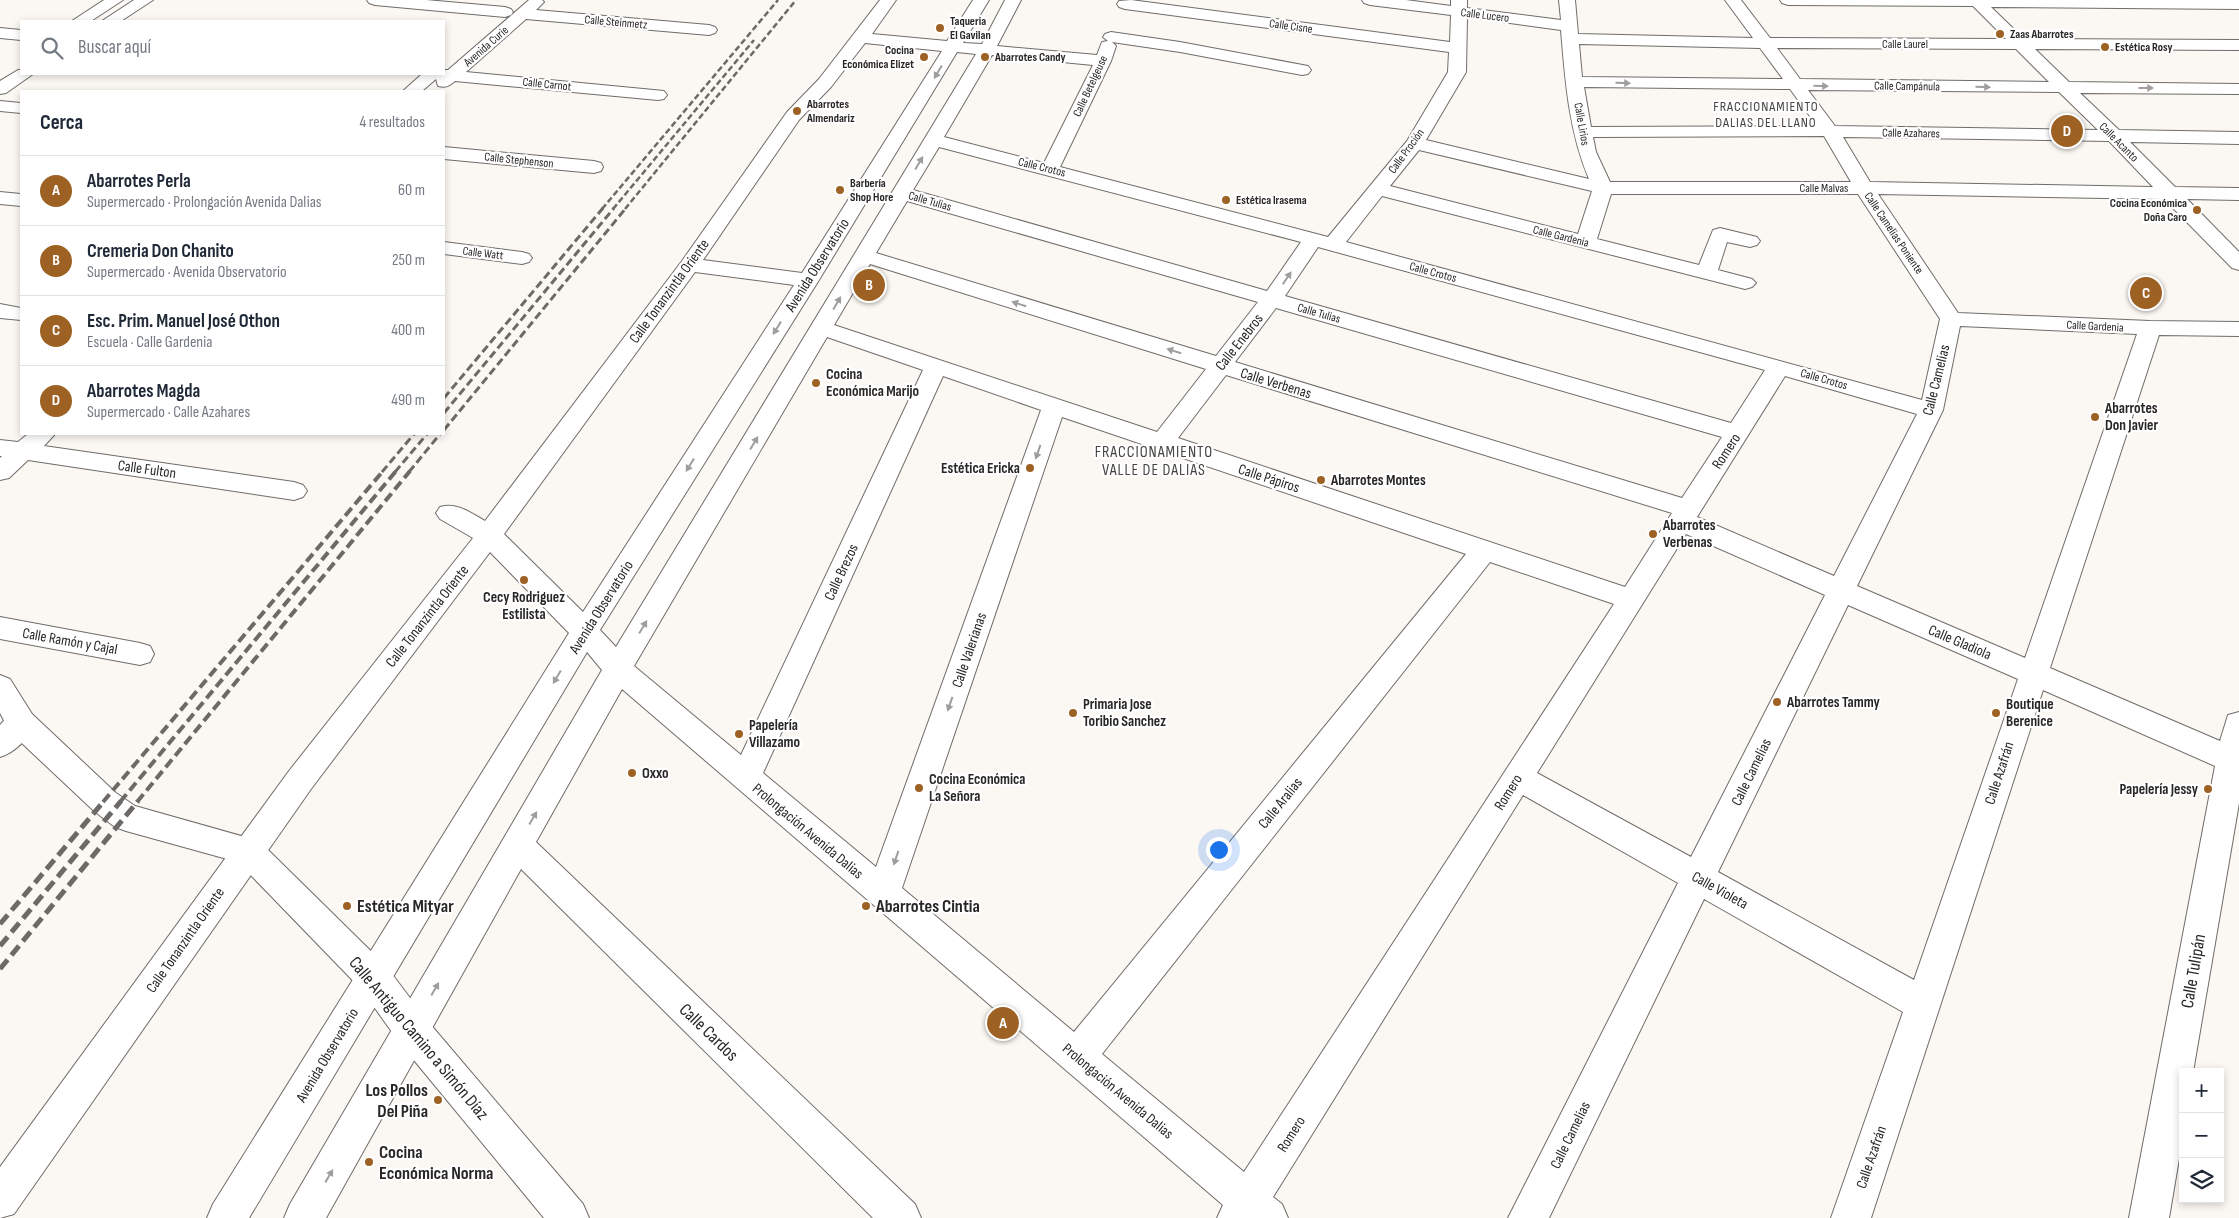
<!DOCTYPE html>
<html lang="es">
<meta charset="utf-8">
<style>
body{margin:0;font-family:"Sofia Sans Condensed",sans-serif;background:#f6f6f7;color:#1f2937}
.controls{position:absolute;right:15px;bottom:15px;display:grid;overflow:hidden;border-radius:0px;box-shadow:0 2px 8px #0003}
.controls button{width:45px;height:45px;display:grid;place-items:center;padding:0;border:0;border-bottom:1px solid #e0e1e3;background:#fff;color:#1f2937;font:25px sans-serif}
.you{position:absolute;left:1218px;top:849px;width:18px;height:18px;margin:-12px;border:4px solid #fff;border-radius:50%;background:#1a73e8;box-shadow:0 0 0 8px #1a73e833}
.badge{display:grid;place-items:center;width:32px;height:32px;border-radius:50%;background:#9e6124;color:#fff;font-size:16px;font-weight:700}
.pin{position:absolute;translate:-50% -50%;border:2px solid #fff;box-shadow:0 1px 5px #0006}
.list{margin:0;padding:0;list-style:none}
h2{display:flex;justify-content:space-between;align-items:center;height:65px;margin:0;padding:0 20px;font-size:21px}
h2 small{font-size:16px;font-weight:400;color:#747a83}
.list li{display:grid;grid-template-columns:32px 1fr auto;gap:15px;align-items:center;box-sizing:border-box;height:70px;padding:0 20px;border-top:1px solid #e0e1e3}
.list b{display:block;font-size:19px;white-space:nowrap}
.list p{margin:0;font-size:16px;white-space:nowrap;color:#747a83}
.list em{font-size:16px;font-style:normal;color:#747a83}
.icon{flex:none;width:28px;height:28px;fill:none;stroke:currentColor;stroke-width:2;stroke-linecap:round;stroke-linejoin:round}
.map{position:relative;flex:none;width:2239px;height:1218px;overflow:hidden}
.search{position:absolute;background:#fff;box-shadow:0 2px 8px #0003;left:20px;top:20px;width:425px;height:55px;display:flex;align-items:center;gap:12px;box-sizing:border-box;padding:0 18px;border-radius:0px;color:#747a83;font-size:19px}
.panel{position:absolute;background:#fff;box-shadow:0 2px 8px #0003;left:20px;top:90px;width:425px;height:345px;border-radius:0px}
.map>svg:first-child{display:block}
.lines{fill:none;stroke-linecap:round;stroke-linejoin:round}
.minor-casing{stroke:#706c69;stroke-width:2}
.major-casing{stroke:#706c69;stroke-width:2}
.minor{fill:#fff;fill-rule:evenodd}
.major{fill:#fff;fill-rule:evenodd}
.rail-far3{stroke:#6c6967;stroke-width:2.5;stroke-dasharray:6 3;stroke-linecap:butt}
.rail-far2{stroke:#6c6967;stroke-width:3;stroke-dasharray:8 4;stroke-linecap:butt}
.rail-far1{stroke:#6c6967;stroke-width:4;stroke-dasharray:10 5;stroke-linecap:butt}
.rail{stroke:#6c6967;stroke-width:5;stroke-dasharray:12 6;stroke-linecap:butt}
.oneway{fill:#9f9e9d}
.poi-dot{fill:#9e6124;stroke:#fff;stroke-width:2}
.labels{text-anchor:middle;stroke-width:4.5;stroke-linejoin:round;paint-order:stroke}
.far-street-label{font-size:12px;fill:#292726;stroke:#fff}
.far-poi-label{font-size:12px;font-weight:bold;fill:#292726;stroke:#fff;text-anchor:start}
.far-neighbourhood-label{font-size:14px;letter-spacing:1px;fill:#464340;stroke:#fff}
.street-label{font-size:15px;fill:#292726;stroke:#fff}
.poi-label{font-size:15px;font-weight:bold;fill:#292726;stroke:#fff;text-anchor:start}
.neighbourhood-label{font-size:16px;letter-spacing:1px;fill:#464340;stroke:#fff}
.near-poi-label{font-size:18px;font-weight:bold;fill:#292726;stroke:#fff;text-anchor:start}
.near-street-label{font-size:18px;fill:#292726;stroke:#fff}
</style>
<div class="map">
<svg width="2239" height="1218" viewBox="0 0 2239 1218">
<rect width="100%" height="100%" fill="#fbf7f3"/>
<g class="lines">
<defs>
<path id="minor" d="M367 0H426L505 7 511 9 513 12 511 15 505 17 375 5 369 3Z
M529 0H542L544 2 536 10 709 25 715 27 717 30 715 33 709 35 526 19 466 72 664 91 667 95 664 99 658 100 455 81C449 86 446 88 438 86L436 79 422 91H403L422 74H444V70H448Z
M880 0H896L872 34 947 41 973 0H989L963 43 982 44 1005 0H1021L997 46 1097 55 1102 42 1108 41 1103 37 1105 34 1111 32 1180 42 1308 66 1311 70 1308 74 1302 75 1180 52 1112 42 1116 46 1111 61 1060 167 1328 237 1407 141 1448 72 1449 52 1125 9 1119 7 1117 4 1119 1 1131 0 1450 42 1451 15 1370 5 1364 3 1362 0H1406L1451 6V0H1467V8L1561 20 1559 0H1575L1578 34 1753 38 1725 0H1741L1770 38 2006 39 1973 6 1788 5 1782 3 1780 0H2239V9L1991 7 2024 39 2239 40V50L2035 49 2069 82 2239 84V94L2080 93 2119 130 2239 132V144L2130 142 2175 187 2239 188V200L2187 199 2239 252V270L2232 268 2164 199 1878 194 1958 313 2150 321 2239 322V336L2159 335 2050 668 2220 741 2228 715 2239 712V803L2193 1072H2183V1135L2169 1218H2129L2215 766 2043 690 1871 1218H1831L1903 1012 1704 899 1549 1218H1508L1678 883 1523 795 1273 1197 1282 1204 1288 1218H1217L1223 1205 622 689 536 842 915 1204 921 1218H873L521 869 326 1218H284L290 1204 602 670 587 652 249 1218H207L213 1204 569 633 490 552 311 789 14 1214 0 1218V1167L289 771 473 538 440 519 436 513 440 507C457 502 471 513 485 521L682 261 787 112 819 79ZM1467 17 1561 30C1565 80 1569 132 1589 179L1426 140 1466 72ZM865 43 942 51 802 273 703 260 799 120 831 87ZM1579 44 1760 48 1783 79 1582 77ZM1777 48 2016 49 2049 82 1800 79ZM957 52 976 54 616 647 600 630 819 280ZM992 55 1093 65 1044 163 944 137ZM1584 87 1790 89 1817 126 1591 127ZM1808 90 2059 92 2098 130 1835 126ZM1824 136 1851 182H1610L1596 152 1593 137ZM1843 137 2109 141 2153 187 1870 182ZM939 147 1301 242 1267 291 913 190ZM1419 150 1592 191 1578 234 1390 186ZM1611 194H1858L1940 319 1922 400 1346 242 1382 196 1745 289 1752 287 1756 283 1752 279 1718 270 1727 242 1750 247 1757 245 1760 241 1757 237 1720 228 1713 230 1699 265 1597 239ZM907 201 1258 302 1216 356 876 253ZM1318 247 1765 370 1731 423 1285 296ZM870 264 1206 369 1157 432 834 325ZM695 272 794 285 583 612 504 534ZM1276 308 1722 437 1682 498 1235 362ZM1960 326 2137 334 2025 658 1857 586 1943 410ZM827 337 923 370 741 755 634 666ZM1226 375 1672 513 1625 587 1178 438ZM943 376 1041 410 876 867 763 773ZM1785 376 1917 414 1834 576 1697 517ZM1062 417 1466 554 1074 1032 902 888ZM1686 534 1825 595 1691 857 1537 773ZM1490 562 1614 604 1244 1172 1102 1054ZM1848 605 2018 679 1914 980 1718 872Z
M0 28 21 30V40L0 38Z
M0 101 21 103V113L0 111Z
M444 147 594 161 601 163 603 167 601 171 594 173 444 159Z
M0 192 21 194V206L0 204Z
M444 242 522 252 529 254 532 258 529 262 522 264 444 254Z
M0 304 21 308V320L0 318Z
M28 434H55L44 446 294 482 303 485 307 491 303 497 294 500 28 460 9 478 0 480V458L2 456H0V440L18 442Z
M0 617 140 643 150 646 154 654 150 662 140 665 0 639Z
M21 711 32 714 36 723C28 738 16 752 0 757V725L10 714Z"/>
<path id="major" d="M104 0H123L91 21H72Z
M134 0H153L121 21H102Z
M18 70H21V74H33L6 93 0 94V81Z
M0 675 10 679 32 714 116 793 135 806 259 841 386 966 425 1018 583 1204 589 1218H544L399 1042 362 990 238 862 126 831 115 827 94 811 10 732 0 713Z"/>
</defs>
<use href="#minor" class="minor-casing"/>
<use href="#major" class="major-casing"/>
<use href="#minor" class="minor"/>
<use href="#major" class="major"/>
<path class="rail-far3" d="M602 209 778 0
M613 209 754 40
M625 209 796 0"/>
<path class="rail-far2" d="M444 398 603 208
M444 413 614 208
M444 430 626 208
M382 472 414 434
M395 472 427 434
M409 472 440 434"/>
<path class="rail-far1" d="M103 802 383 471
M120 802 396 471
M137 802 410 471"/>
<path class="rail" d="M0 924 104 801
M0 946 121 801
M0 969 138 801"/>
</g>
<defs><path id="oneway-solid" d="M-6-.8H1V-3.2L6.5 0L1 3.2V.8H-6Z" transform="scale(1.25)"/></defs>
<g class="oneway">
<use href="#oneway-solid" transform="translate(938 72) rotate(121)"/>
<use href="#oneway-solid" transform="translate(1623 83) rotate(1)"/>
<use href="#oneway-solid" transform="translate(1821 86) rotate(1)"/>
<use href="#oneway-solid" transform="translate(1983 87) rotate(1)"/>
<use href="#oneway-solid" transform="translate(2146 88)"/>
<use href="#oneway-solid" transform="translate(919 163) rotate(-59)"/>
<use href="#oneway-solid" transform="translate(1287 278) rotate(-56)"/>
<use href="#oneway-solid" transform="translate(837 303) rotate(-60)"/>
<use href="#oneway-solid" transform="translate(1019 304) rotate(-163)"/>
<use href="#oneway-solid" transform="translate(777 328) rotate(122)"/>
<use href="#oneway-solid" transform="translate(1174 351) rotate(-163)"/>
<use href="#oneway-solid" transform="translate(754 443) rotate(-59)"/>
<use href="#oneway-solid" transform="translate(1038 452) rotate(109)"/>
<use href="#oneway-solid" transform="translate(690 465) rotate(122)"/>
<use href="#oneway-solid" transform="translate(643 627) rotate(-59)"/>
<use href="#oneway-solid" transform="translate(557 677) rotate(121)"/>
<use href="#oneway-solid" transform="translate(950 704) rotate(109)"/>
<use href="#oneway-solid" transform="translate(533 818) rotate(-60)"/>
<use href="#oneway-solid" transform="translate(896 858) rotate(109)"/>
<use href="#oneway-solid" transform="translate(435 989) rotate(-60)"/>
<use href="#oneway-solid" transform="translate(329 1176) rotate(-60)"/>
</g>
<g class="poi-dot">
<circle cx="940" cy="28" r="5"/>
<circle cx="2000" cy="34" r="5"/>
<circle cx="2105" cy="47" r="5"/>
<circle cx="924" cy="57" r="5"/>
<circle cx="985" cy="57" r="5"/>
<circle cx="797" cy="111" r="5"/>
<circle cx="840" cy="190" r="5"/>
<circle cx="1226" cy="200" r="5"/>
<circle cx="2197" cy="210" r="5"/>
<circle cx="816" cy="383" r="5"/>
<circle cx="2095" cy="417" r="5"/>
<circle cx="1030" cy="468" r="5"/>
<circle cx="1321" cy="480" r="5"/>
<circle cx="1653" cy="534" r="5"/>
<circle cx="524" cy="580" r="5"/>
<circle cx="1777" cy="702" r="5"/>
<circle cx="1073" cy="713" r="5"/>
<circle cx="1996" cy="713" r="5"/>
<circle cx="739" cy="734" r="5"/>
<circle cx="632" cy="773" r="5"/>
<circle cx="919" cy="788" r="5"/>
<circle cx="2208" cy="789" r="5"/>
<circle cx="347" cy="906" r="5"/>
<circle cx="866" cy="906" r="5"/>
<circle cx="438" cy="1100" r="5"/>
<circle cx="369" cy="1162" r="5"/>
</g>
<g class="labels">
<g class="far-street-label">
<text transform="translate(1485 15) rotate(7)" y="4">Calle Lucero</text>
<text transform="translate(616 22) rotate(5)" y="4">Calle Steinmetz</text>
<text transform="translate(1291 26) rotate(8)" y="4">Calle Cisne</text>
<text x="1905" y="48">Calle Laurel</text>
<text transform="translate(486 46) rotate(-41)" y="4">Avenida Curie</text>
<text transform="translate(547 84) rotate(6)" y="4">Calle Carnot</text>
<text transform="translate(1090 86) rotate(-65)" y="4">Calle Betelgeuse</text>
<text transform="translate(1907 86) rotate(1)" y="4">Calle Campánula</text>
<text transform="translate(1582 124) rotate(80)" y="4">Calle Lirios</text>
<text transform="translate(1911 133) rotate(1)" y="4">Calle Azahares</text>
<text transform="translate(2119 142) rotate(45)" y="4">Calle Acanto</text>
<text transform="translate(1406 151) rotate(-54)" y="4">Calle Proción</text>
<text transform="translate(519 160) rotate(6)" y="4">Calle Stephenson</text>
<text transform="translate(1042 167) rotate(14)" y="4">Calle Crotos</text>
<text x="1824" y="192">Calle Malvas</text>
<text transform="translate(930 201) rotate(16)" y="4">Calle Tulias</text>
<text transform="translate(1894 233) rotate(56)" y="4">Calle Camelias Poniente</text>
<text transform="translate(1561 236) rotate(14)" y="4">Calle Gardenia</text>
<text transform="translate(483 253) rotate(7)" y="4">Calle Watt</text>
<text transform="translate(1433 272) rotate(15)" y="4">Calle Crotos</text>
<text transform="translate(1319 313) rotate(16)" y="4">Calle Tulias</text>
<text transform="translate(2095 326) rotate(3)" y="4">Calle Gardenia</text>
<text transform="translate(1824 379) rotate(16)" y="4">Calle Crotos</text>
</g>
<g class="far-poi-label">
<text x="950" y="25">Taqueria<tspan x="950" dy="14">El Gavilan</tspan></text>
<text x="2010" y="38">Zaas Abarrotes</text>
<text x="2115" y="51">Estética Rosy</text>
<text x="914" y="54" text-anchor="end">Cocina<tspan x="914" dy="14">Económica Elizet</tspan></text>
<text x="995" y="61">Abarrotes Candy</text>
<text x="807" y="108">Abarrotes<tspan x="807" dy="14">Almendariz</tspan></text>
<text x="850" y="187">Barbería<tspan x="850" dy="14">Shop Hore</tspan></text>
<text x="1236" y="204">Estética Irasema</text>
<text x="2187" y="207" text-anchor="end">Cocina Económica<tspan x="2187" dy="14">Doña Caro</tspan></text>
</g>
<g class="far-neighbourhood-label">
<text x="1766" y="111">FRACCIONAMIENTO<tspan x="1766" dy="16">DALIAS DEL LLANO</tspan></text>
</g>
<g class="street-label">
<text transform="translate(817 265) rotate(-58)" y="5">Avenida Observatorio</text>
<text transform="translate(669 291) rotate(-54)" y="5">Calle Tonanzintla Oriente</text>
<text transform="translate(1239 342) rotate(-52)" y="5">Calle Enebros</text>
<text transform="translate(1936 380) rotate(-76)" y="5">Calle Camelias</text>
<text transform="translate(1276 383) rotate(17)" y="5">Calle Verbenas</text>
<text transform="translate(1726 451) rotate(-57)" y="5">Romero</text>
<text transform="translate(147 469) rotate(8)" y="5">Calle Fulton</text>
<text transform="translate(1269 478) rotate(18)" y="5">Calle Pápiros</text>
<text transform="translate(841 572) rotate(-65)" y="5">Calle Brezos</text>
<text transform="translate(601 607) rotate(-58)" y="5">Avenida Observatorio</text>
<text transform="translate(427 616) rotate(-52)" y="5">Calle Tonanzintla Oriente</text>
<text transform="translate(70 641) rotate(10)" y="5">Calle Ramón y Cajal</text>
<text transform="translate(1960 642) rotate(23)" y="5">Calle Gladiola</text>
<text transform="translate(969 650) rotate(-71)" y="5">Calle Valerianas</text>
<text transform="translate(1751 772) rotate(-64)" y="5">Calle Camelias</text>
<text transform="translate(1999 773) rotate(-72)" y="5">Calle Azafrán</text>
<text transform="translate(1508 792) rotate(-58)" y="5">Romero</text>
<text transform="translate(1280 803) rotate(-51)" y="5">Calle Aralias</text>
<text transform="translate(808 831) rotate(40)" y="5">Prolongación Avenida Dalias</text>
<text transform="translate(1720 890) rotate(29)" y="5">Calle Violeta</text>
<text transform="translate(185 940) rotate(-55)" y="5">Calle Tonanzintla Oriente</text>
<text transform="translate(327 1055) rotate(-59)" y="5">Avenida Observatorio</text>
<text transform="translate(1118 1091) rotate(40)" y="5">Prolongación Avenida Dalias</text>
<text transform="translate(1291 1134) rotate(-58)" y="5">Romero</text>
<text transform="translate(1570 1135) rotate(-64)" y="5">Calle Camelias</text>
<text transform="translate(1871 1157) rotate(-71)" y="5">Calle Azafrán</text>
</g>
<g class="poi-label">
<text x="826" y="379">Cocina<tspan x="826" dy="17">Económica Marijo</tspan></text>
<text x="2105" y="413">Abarrotes<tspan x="2105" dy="17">Don Javier</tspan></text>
<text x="1020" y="473" text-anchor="end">Estética Ericka</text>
<text x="1331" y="485">Abarrotes Montes</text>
<text x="1663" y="530">Abarrotes<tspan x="1663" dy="17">Verbenas</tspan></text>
<text x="524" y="602" text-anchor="middle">Cecy Rodriguez<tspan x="524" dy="17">Estilista</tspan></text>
<text x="1787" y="707">Abarrotes Tammy</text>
<text x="1083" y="709">Primaria Jose<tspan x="1083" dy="17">Toribio Sanchez</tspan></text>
<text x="2006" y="709">Boutique<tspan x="2006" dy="17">Berenice</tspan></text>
<text x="749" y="730">Papelería<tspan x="749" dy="17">Villazamo</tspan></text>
<text x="642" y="778">Oxxo</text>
<text x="929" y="784">Cocina Económica<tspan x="929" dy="17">La Señora</tspan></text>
<text x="2198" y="794" text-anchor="end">Papelería Jessy</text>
</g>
<g class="neighbourhood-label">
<text x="1154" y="457">FRACCIONAMIENTO<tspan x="1154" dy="18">VALLE DE DALIAS</tspan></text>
</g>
<g class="near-poi-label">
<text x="357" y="912">Estética Mityar</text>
<text x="876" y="912">Abarrotes Cintia</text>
<text x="428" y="1096" text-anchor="end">Los Pollos<tspan x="428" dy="21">Del Piña</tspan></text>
<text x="379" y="1158">Cocina<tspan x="379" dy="21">Económica Norma</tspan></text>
</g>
<g class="near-street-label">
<text transform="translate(2193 971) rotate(-80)" y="6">Calle Tulipán</text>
<text transform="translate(709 1032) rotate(44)" y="6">Calle Cardos</text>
<text transform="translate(419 1038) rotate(50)" y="6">Calle Antiguo Camino a Simón Díaz</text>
</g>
</g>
</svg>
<div class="controls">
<button>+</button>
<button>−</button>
<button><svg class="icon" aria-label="layers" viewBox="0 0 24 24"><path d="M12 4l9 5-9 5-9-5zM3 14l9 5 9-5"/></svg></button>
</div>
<div class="you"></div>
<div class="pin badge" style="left:1003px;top:1023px">A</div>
<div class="pin badge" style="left:869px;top:285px">B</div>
<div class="pin badge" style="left:2146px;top:293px">C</div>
<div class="pin badge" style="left:2067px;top:131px">D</div>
<div class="search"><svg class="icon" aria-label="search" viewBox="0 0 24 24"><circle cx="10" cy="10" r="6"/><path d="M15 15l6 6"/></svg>Buscar aquí</div>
<section class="panel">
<h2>Cerca<small>4 resultados</small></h2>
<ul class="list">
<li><span class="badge">A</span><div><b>Abarrotes Perla</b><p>Supermercado · Prolongación Avenida Dalias</p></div><em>60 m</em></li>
<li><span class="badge">B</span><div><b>Cremeria Don Chanito</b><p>Supermercado · Avenida Observatorio</p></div><em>250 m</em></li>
<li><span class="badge">C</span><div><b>Esc. Prim. Manuel José Othon</b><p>Escuela · Calle Gardenia</p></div><em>400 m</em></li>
<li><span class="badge">D</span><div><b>Abarrotes Magda</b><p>Supermercado · Calle Azahares</p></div><em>490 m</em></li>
</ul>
</section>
</div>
